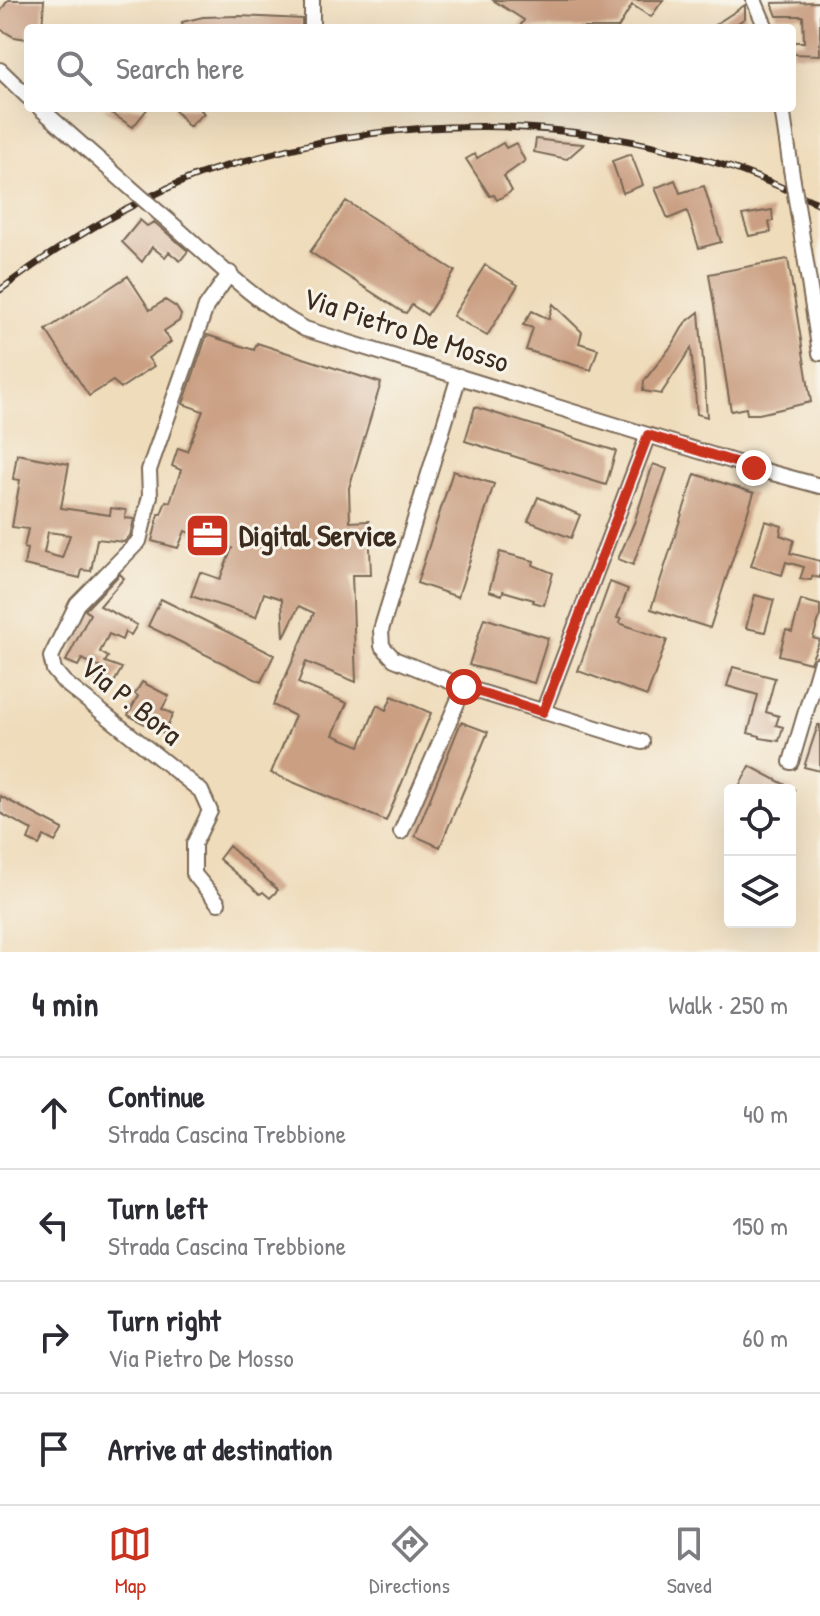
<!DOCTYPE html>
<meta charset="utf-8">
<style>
body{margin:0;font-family:"Patrick Hand",sans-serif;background:#f2f2f3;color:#2b2b33}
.controls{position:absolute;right:24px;bottom:24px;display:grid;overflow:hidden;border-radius:8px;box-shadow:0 8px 32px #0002}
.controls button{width:72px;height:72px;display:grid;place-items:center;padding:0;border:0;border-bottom:2px solid #e1e1e2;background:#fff;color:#2b2b33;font:40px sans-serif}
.stop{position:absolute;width:24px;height:24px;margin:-18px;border:6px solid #c8321e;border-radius:50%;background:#fff}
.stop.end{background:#c8321e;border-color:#fff;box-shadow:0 2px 8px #0008}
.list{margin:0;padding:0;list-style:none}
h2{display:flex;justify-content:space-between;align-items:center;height:104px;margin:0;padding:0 32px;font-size:34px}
h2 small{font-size:26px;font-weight:400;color:#7c7c81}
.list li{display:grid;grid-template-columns:52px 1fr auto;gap:24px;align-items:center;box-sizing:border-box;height:112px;padding:0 32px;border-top:2px solid #e1e1e2}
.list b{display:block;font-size:30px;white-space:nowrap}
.list p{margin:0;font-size:26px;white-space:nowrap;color:#7c7c81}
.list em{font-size:26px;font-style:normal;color:#7c7c81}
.icon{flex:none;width:44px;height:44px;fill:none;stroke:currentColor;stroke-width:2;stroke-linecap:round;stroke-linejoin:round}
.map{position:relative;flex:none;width:820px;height:952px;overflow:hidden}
.search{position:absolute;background:#fff;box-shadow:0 8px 32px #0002;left:24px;right:24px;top:24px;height:88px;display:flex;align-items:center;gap:20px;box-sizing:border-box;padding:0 28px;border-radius:8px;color:#7c7c81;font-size:30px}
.sheet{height:552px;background:#fff}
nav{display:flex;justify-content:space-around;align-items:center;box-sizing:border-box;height:112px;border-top:2px solid #e1e1e2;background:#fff;font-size:22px;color:#7c7c81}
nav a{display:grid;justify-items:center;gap:4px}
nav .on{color:#c8321e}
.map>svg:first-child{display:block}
.building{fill:#ca9f82;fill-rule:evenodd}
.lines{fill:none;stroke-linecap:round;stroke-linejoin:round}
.minor-casing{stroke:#7a6855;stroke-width:18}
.minor{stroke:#fff;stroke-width:14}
.rail-casing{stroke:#3b2a1e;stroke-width:7}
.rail{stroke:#f7f3e8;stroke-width:4;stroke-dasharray:12;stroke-linecap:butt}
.minor-bridge-casing{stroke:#7a6855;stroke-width:18;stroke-linecap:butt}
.minor-bridge{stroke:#fff;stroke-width:14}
.route{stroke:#c8321e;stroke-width:10}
.labels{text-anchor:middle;stroke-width:6;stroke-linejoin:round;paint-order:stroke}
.street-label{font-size:30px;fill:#3b2a1e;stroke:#f7f3e8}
.poi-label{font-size:30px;font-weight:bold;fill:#3b2a1e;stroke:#f7f3e8;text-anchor:start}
</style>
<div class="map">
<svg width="820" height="952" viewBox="0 0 820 952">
<rect width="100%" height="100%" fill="#f7f3e8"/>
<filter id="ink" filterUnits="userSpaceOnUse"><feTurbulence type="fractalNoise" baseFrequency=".0125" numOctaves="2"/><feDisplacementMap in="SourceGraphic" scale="16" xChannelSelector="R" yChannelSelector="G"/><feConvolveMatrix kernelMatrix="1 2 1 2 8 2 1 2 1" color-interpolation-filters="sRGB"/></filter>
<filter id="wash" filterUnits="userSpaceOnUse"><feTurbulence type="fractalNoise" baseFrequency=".006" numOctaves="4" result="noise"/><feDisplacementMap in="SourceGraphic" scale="32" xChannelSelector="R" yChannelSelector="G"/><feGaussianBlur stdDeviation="1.8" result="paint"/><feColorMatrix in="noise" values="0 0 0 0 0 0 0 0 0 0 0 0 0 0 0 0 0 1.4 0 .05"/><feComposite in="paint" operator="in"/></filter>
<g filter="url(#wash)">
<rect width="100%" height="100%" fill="#efdcbb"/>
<g id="blocks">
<path class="building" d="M8 0H44L42 28H28V39L14 37 0 29V12Z
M493 0H663L651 17 632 5 618 28H519L524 20Z
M820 2V55L792 54V42H804L803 16H777L772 3Z
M745 5V18L731 28H710Z
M239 16 302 19V28H183L182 22 203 17Z
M103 108H148L133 127Z
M173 108H199L204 113 189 127Z
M536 139 558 142 584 144 567 159 534 152Z
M503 143 506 148 516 143 525 161 504 176 512 191 497 200 494 195 490 196 466 159 475 154 477 158Z
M631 154 643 185 623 193 612 161Z
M675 180 680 193 704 186 721 242 699 248 687 211 668 219 655 188Z
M346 201 455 271 427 315 412 305 406 313 401 311 310 252Z
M772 210 773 221 769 222 771 232 749 236 742 215Z
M140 220 147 226 154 222 188 251 180 261 169 252 165 257 152 247 142 262 122 242Z
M788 259 811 402 759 414H747L746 408 731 411 709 274Z
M485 265 518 285 487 336 453 316Z
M128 276 150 310 165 300 176 307 181 315 179 321 164 331 171 342 148 358 154 366 121 388 113 381 89 396 46 330Z
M553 304 582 332 579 343 598 349 591 370 526 350 533 328 523 325 532 311 549 319Z
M699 312 704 374 707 417 697 414 691 348 661 394 643 391 644 381 673 344 685 323Z
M207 335 254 350 257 343 381 383 349 488 350 522 369 521 371 575H352L356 682 306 662 298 683 347 703 333 735 360 746 377 705 386 710 392 696 431 713 386 821 271 773 295 716 273 705 314 613 299 606 284 637 282 599 264 593 256 617 191 596 200 572 220 579 232 548 185 531 178 548 152 541 159 514H161L166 501 170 502 181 470 172 466 178 448 187 451 203 411 183 404Z
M475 407 616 451 606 485 465 441Z
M17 454 69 464 61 508 110 515 111 508 126 510 125 518 134 519 130 536 124 542 97 539 91 571 82 570 80 578 24 565 27 549 24 548 28 529 12 527 20 480 13 479ZM48 532 70 535 62 558 44 553Z
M653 464 667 469 633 565 618 559 634 523Z
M453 471 494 484 458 597 417 583Z
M695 474 754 493 710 628 651 609Z
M538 497 580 515 571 538 528 521Z
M765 521 782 526 780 535 794 540 790 553 820 561V578L812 576 811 580 800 579 804 567 786 562 782 575 751 566Z
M500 552 534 561 533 565 553 573 544 605 533 602 534 600 503 591 502 595 489 591Z
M120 574 124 578 100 606 137 625 131 635 125 632 122 640 109 634 100 652 108 657 105 662 122 668 111 688 94 679 100 667 82 659 78 666 66 661 90 614 85 610Z
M610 582 628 589 617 618 621 619 619 623 667 640 647 696 578 671Z
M755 595 774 600 765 632 746 628Z
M161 599 274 655 261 682 148 626Z
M801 600 820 605V616L813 638 820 640 810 663 779 655 786 630 792 632Z
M484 618 548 638 534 683 469 665Z
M733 667 775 678 766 712 779 716 776 725 783 727 779 741 760 738V736L748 733 758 695 727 686Z
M142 682 169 696 162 709 173 714 163 734 128 715 138 696 135 694Z
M461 722 488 732 440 847 415 836Z
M818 725H820V771L804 767Z
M750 766 795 790H737Z
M0 796 63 829 55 842 44 836 39 845 28 840 32 830 0 813Z
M229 846 278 890 270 898 263 892 260 894 219 859Z"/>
</g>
</g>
<g filter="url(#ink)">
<use href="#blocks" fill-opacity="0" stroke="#7a6855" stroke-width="2"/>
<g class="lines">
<defs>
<path id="minor" d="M754 0 766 28
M312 28V0
M0 70 28 97
M40 108 124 182
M782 108 791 169
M158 212C205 251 250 300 305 329L754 468 820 486
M799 218 820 353
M459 376 381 630 382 646 394 659 464 687 642 742
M543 712 648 435
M791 762 820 664
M401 832 464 687
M218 903 194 874V844L210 811 201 791 64 682 54 670 51 657 77 604 139 541 150 496 149 470 206 307 230 273"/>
</defs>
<use href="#minor" class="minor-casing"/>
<use href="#minor" class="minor"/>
<defs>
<path id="rail" d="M0 290C58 246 121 208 188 179 212 169 238 163 263 156 409 115 562 117 707 160 746 171 783 188 820 204"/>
</defs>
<use href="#rail" class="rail-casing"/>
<use href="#rail" class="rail"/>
<defs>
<path id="minor-bridge" d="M791 169 799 218
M124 182 158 212"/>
</defs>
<use href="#minor-bridge" class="minor-bridge-casing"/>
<use href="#minor-bridge" class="minor-bridge"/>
</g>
</g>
<g class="lines" filter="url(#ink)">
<path class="route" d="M464 687 543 712 648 435 754 468"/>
</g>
<defs>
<symbol id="office-square" viewBox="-11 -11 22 22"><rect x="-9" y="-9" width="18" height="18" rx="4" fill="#c8321e" stroke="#f7f3e8"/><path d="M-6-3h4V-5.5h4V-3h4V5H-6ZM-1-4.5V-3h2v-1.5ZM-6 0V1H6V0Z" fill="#fff"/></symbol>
</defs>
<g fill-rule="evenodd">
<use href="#office-square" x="182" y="510" width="51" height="51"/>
</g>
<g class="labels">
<g class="street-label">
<text transform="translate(406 330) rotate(18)" y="10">Via Pietro De Mosso</text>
<text transform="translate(131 701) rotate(39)" y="10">Via P. Bora</text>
</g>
<g class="poi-label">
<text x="239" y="546">Digital Service</text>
</g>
</g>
</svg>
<div class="controls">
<button><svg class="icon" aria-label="locate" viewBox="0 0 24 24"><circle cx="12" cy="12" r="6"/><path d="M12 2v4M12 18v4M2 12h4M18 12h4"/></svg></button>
<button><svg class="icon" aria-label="layers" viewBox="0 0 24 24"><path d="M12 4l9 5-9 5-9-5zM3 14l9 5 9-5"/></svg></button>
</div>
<div class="stop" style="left:464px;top:687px"></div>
<div class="stop end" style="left:754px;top:468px"></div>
<div class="search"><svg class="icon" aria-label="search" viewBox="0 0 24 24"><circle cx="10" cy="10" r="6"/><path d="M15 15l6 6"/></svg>Search here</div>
</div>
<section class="sheet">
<h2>4 min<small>Walk · 250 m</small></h2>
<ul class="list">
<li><svg class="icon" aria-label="ahead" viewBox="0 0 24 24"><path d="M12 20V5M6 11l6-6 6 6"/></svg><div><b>Continue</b><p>Strada Cascina Trebbione</p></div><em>40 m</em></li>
<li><svg class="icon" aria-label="left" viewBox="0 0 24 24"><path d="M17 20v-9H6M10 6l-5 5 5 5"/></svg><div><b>Turn left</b><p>Strada Cascina Trebbione</p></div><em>150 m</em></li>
<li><svg class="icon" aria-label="right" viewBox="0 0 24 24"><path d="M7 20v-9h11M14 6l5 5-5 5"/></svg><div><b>Turn right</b><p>Via Pietro De Mosso</p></div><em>60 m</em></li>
<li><svg class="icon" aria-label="arrive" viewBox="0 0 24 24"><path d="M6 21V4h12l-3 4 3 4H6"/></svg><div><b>Arrive at destination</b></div></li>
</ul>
</section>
<nav>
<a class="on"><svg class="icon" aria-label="map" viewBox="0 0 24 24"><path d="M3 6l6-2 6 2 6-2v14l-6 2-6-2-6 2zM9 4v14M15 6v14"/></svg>Map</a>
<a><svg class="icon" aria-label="directions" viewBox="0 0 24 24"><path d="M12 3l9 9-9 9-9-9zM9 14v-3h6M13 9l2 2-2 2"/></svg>Directions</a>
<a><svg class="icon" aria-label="saved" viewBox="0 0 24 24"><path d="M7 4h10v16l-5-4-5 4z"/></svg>Saved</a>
</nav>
